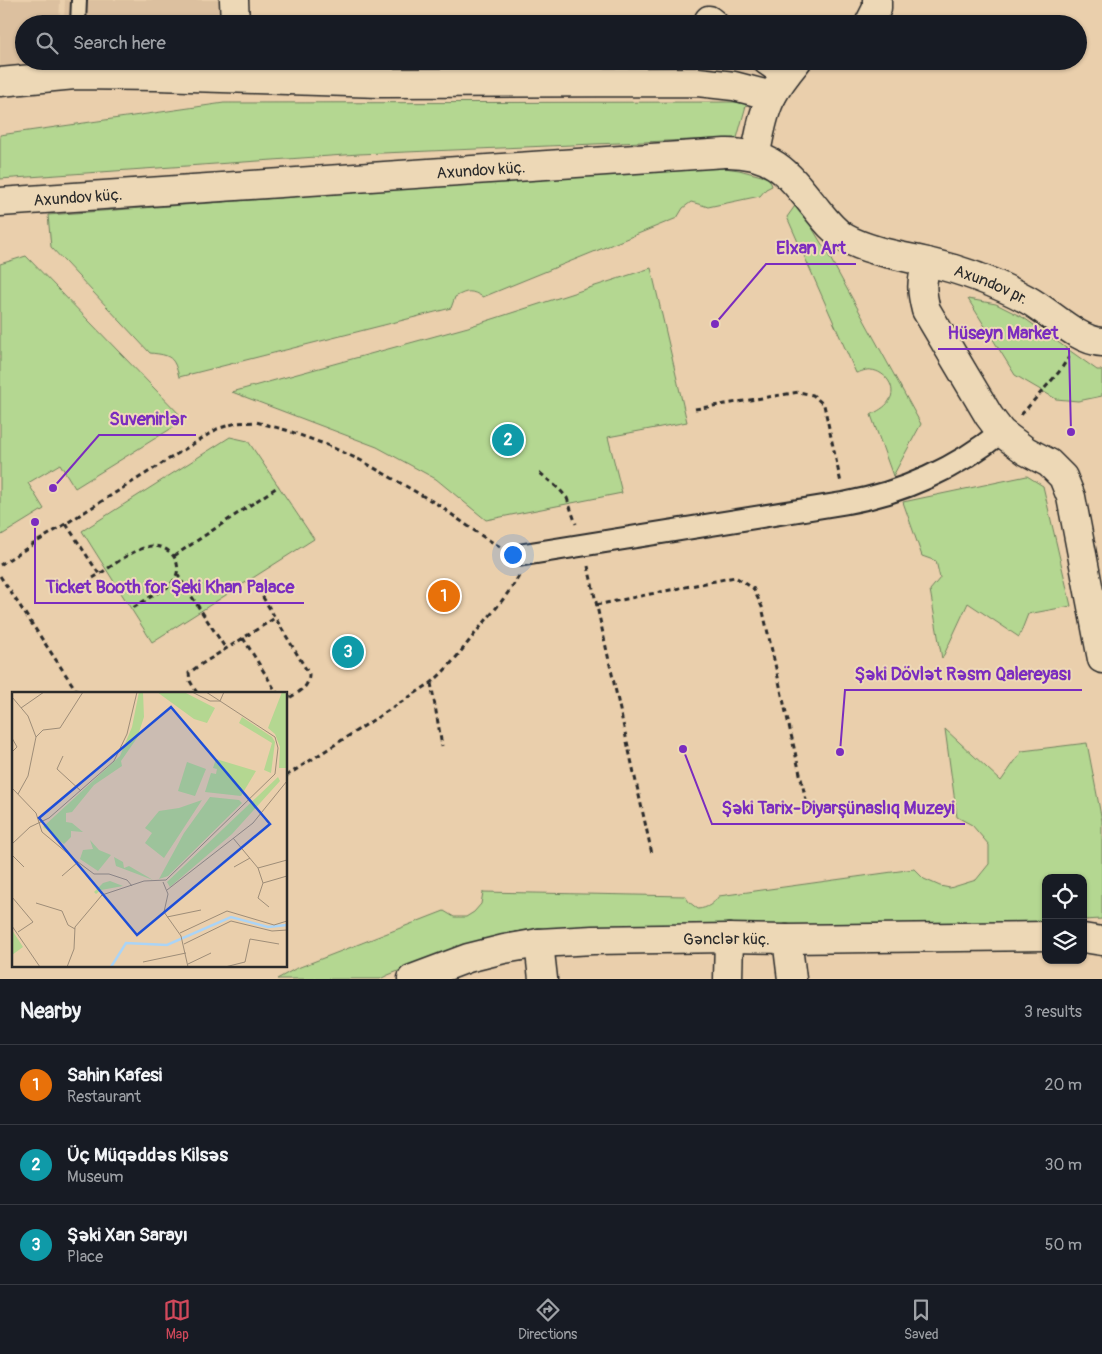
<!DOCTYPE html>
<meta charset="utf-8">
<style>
body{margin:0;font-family:Pangolin,sans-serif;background:#242831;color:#f1f3f6}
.controls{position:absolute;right:15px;bottom:15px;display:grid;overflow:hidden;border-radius:10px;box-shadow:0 1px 4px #0004}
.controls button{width:45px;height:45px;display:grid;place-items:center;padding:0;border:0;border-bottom:1px solid #363941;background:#171b24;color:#f1f3f6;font:25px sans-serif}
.you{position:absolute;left:512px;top:554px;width:18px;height:18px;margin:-12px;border:4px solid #fff;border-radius:50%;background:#1a73e8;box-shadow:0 0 0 8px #1a73e833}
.badge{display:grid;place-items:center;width:32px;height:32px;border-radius:50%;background:#d1495b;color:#fff;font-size:16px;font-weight:700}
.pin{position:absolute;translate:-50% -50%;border:2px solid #fff;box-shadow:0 1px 5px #0006}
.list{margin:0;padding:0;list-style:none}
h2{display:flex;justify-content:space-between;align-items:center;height:65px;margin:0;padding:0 20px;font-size:21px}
h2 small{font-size:16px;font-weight:400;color:#9ea1a6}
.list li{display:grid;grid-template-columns:32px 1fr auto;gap:15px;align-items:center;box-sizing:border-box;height:80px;padding:0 20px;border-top:1px solid #363941}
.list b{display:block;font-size:19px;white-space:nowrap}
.list p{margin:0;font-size:16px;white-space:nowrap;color:#9ea1a6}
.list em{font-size:16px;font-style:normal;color:#9ea1a6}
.icon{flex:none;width:28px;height:28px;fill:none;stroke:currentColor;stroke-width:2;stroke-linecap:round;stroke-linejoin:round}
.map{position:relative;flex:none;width:1102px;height:979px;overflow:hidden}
.search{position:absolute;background:#171b24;box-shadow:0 1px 4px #0004;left:15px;right:15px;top:15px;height:55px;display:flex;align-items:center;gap:12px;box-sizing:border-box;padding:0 18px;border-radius:28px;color:#9ea1a6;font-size:19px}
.sheet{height:305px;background:#171b24}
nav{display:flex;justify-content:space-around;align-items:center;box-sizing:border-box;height:70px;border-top:1px solid #363941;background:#171b24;font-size:14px;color:#9ea1a6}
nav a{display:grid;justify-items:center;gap:2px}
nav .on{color:#d1495b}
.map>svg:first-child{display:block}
.built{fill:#dcc09f}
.green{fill:#b4d791;stroke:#70815e}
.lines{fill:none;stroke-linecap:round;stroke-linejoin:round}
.service-casing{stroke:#2b2b2b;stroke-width:18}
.pedestrian-casing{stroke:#2b2b2b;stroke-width:25}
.minor-casing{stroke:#2b2b2b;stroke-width:31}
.tertiary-casing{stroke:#2b2b2b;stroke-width:31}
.path{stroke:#2b2b2b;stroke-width:3;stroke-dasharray:5 4;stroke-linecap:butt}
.service{stroke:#edd8b6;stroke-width:14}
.pedestrian{stroke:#edd8b6;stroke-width:21}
.minor{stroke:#edd8b6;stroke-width:28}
.tertiary{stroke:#edd8b6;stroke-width:28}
.labels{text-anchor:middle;stroke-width:4;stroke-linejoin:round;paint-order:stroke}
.street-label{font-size:16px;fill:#2b2b2b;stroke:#edd8b6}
.inset-river{fill:none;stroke:#abd4f6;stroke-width:2.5}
.inset-road{fill:none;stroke:#9e8d78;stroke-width:1}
.view{fill:#1d4ed8;fill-opacity:0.15;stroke:#1d4ed8;stroke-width:2.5}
.inset-edge{fill:none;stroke:#2b2b2b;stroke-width:2.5}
.leader{fill:none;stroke:#7b2cbf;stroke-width:2}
.callout-dot{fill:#7b2cbf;stroke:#edd8b6;stroke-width:2}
.callout-label{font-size:18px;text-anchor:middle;font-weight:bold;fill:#7b2cbf;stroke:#edd8b6;stroke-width:4;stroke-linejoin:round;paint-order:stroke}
</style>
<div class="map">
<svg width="1102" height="979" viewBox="0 0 1102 979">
<rect width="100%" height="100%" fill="#eacfac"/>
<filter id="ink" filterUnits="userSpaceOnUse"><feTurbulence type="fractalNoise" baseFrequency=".02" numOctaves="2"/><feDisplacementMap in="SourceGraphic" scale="10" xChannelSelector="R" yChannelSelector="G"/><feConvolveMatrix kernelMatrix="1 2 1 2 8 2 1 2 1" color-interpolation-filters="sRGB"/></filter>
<g filter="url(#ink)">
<path class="built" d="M0 0H60L59 24H24V61H57V65L0 72Z
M65 0H220V24H64Z
M62 61H218V63L62 66Z"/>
<path class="green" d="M747 102 737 138 359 154 0 179V135L224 103Z
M709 166 739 170 769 178 772 186 766 189 760 196 708 207 702 205 691 202 683 208 677 218 483 297C471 290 468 290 455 297L451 308 179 377C174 357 171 355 150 353L51 247 48 215Z
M797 203 829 256 921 424 893 476 871 415C877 411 885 408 889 401 898 388 885 371 871 370 866 369 861 372 856 373L787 217Z
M26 256 185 420 75 488 60 464 28 483 44 509 0 536V264Z
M651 268 687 422 608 437 622 493 486 520 436 479 377 447 232 392 468 327Z
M968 299 996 304 1024 318 1097 370H1102V396L1078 401 1056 399 1015 375Z
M230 437 248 441 314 539 152 642 82 531Z
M1027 476 1043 486 1071 606 1028 614 1019 637 968 603 942 659 930 590 940 578 936 561 922 556 903 502Z
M945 729 1001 781 1022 751 1087 743 1102 821V919L1083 920V878H1046V922L1010 924 527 930 453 950 388 975 380 979H277L295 969 444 911 454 917H466L474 912 481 904 483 892 685 896 689 902 698 909C708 908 713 904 719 896L914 869 924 879 940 886 950 888 976 880 989 864V845L972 825 957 817Z"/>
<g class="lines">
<defs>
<path id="service" d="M78 24 79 0"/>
<path id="pedestrian" d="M521 555 845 503C902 493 957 468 1001 432"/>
<g id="minor">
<path d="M234 0 235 24"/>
<path d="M709 20 714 24"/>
<path d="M869 24 877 8V0"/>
<path d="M767 61 786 74"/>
<path d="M0 82 75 75 157 76 380 83 698 82 734 86 772 96"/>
<path d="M755 156C760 136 762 114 772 96 779 83 788 72 797 61"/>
<path id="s1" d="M0 202 725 153C775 152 789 175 818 211 826 221 834 231 845 238 868 251 901 256 927 262 921 282 921 291 926 310L989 416 1001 432 1026 451 1049 463 1063 477 1071 497 1102 659"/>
<path d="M1083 938 1102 941"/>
<path d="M787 939 792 979"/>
<path d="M539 943 543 979"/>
<path id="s2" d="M412 979 468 958 504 949 539 943 593 940 729 938 787 939 1046 936"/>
<path d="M728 979 729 938"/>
</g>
<g id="tertiary">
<path id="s3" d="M927 262C962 270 997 283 1028 300 1050 312 1078 341 1102 342"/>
</g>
</defs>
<use href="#service" class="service-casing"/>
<use href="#pedestrian" class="pedestrian-casing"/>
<use href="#minor" class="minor-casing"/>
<use href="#tertiary" class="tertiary-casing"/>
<path class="path" d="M695 409 799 392 813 395 824 405 841 483
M1021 415 1059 372 1069 357
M540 473 559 489 567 498 576 524
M66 524 99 574
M174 556 279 486
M0 565 217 429 236 423 256 422 286 430 327 445 362 461 437 504 482 536 502 548
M588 566 652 854
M177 574 226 649
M0 576 78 693
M93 578C109 569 128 552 147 547 169 541 189 566 170 585 167 588 161 590 157 593 148 598 140 604 131 609
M258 589 309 674C309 689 298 692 286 700
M596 605 735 577 753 588 762 607 808 809
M243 638 277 693
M431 683 442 746
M197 693 190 681 189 673 197 667 275 618
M286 776 431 683C449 668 462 650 477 631 492 613 507 596 519 576"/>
<use href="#service" class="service"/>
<use href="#pedestrian" class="pedestrian"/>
<use href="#minor" class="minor"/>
<use href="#tertiary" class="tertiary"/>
</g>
</g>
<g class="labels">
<g class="street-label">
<text dy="6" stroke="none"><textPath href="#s1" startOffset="482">Axundov küç.</textPath></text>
<text dy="6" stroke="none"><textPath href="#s1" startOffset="78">Axundov küç.</textPath></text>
<text dy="6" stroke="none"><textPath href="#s3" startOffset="68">Axundov pr.</textPath></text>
<text dy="6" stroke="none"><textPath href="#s2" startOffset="320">Gənclər küç.</textPath></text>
</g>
</g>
<g transform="translate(12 692)">
<rect width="275" height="275" fill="#eacfac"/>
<path d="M127 0H131L132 25 125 46 109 69 110 74 82 93 60 120 54 121V130L60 131 71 140 59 139V145L52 152 31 135 108 64 120 35ZM145 0H172L203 16 195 31 182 27ZM270 0 275 2V76H267L268 55 263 42 256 36ZM230 25 260 45 263 50 259 81 252 78 260 51 227 31ZM204 67 244 79 229 104 193 100 199 81 204 82 205 77 201 76ZM175 70 194 77 183 104 166 99ZM266 85 268 89 220 142 158 195 155 190ZM198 105 227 108 230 111 156 184 147 187 172 141ZM190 108 152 166 133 151 140 141 133 136 147 119 167 116ZM78 148 87 158 99 163 86 179 68 167 71 158 81 157ZM102 165 111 170 112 176 117 174 141 188 104 174ZM98 189 111 194 89 198 84 202 82 200 91 191ZM0 238 11 255 0 263Z" fill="#b4d791"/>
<path class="inset-river" d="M99 275 114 251 155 253 219 225 256 235 275 233"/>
<path class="inset-road" d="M180 0 198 9H208M194 0 208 9M0 5 16 24 24 45 16 84 6 102M9 16 32 0M24 45 31 38 48 36 71 0M0 46 5 55 0 60M51 64 45 77 69 99M0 96 24 121 30 140 66 170 82 182H97L115 188 120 194M221 146 246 176 251 191 246 206 257 215M0 152 18 135 37 126 102 69 115 42 125 0M0 163 12 175M222 175 238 166M246 176 275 168M50 184 66 170M151 190 156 202 152 220 169 244 176 275M251 191 275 184M155 198 241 131 275 89M0 205 21 230 6 240M24 211 50 219 56 233 63 237M155 225 189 218M0 234 28 275M168 241 215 219 262 233 275 229M172 252 219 229 260 239 275 238M131 270 174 261M176 272 199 261M55 275 62 257 63 235 90 203 132 189 154 188 263 82 266 56 263 45 208 9 212 0M213 275 233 270 238 247 267 252"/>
<path class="view" d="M159 15 258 132 125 243 27 126Z"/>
<rect width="275" height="275" class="inset-edge"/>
</g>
<path class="leader" d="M715 324L766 264H856M1071 432L1069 349H938M53 488L99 435H196M35 522L35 603H304M840 752L845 690H1082M683 749L712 824H965"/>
<g class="callout-dot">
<circle cx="715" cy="324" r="5"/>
<circle cx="1071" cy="432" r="5"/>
<circle cx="53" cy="488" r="5"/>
<circle cx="35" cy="522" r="5"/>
<circle cx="840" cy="752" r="5"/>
<circle cx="683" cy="749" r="5"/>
</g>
<g class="callout-label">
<text x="811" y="254">Elxan Art</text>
<text x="1003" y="339">Hüseyn Market</text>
<text x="148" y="425">Suvenirlər</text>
<text x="170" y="593">Ticket Booth for Şeki Khan Palace</text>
<text x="963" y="680">Şəki Dövlət Rəsm Qalereyası</text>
<text x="838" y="814">Şəki Tarix-Diyarşünaslıq Muzeyi</text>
</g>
</svg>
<div class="controls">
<button><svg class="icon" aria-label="locate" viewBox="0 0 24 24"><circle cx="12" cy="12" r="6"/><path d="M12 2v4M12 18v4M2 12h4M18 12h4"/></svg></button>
<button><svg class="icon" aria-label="layers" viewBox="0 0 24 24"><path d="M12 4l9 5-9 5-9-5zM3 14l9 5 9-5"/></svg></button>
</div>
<div class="you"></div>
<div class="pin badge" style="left:444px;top:596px;background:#e8710a">1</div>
<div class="pin badge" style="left:508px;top:440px;background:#0f9aa8">2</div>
<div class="pin badge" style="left:348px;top:652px;background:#0f9aa8">3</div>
<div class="search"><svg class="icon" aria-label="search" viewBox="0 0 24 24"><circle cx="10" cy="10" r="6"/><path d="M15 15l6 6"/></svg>Search here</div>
</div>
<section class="sheet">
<h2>Nearby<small>3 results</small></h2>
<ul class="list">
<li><span class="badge" style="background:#e8710a">1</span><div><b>Sahin Kafesi</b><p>Restaurant</p></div><em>20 m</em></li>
<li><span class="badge" style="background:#0f9aa8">2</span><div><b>Üç Müqəddəs Kilsəs</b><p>Museum</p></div><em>30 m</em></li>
<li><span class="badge" style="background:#0f9aa8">3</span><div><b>Şəki Xan Sarayı</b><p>Place</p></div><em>50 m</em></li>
</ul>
</section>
<nav>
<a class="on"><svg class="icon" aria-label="map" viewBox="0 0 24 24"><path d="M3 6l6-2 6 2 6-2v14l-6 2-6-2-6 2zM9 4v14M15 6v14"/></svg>Map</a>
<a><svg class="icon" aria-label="directions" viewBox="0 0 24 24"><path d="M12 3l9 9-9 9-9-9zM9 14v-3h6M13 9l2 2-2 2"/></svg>Directions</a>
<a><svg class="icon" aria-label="saved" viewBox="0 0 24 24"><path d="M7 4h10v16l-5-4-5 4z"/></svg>Saved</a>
</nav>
